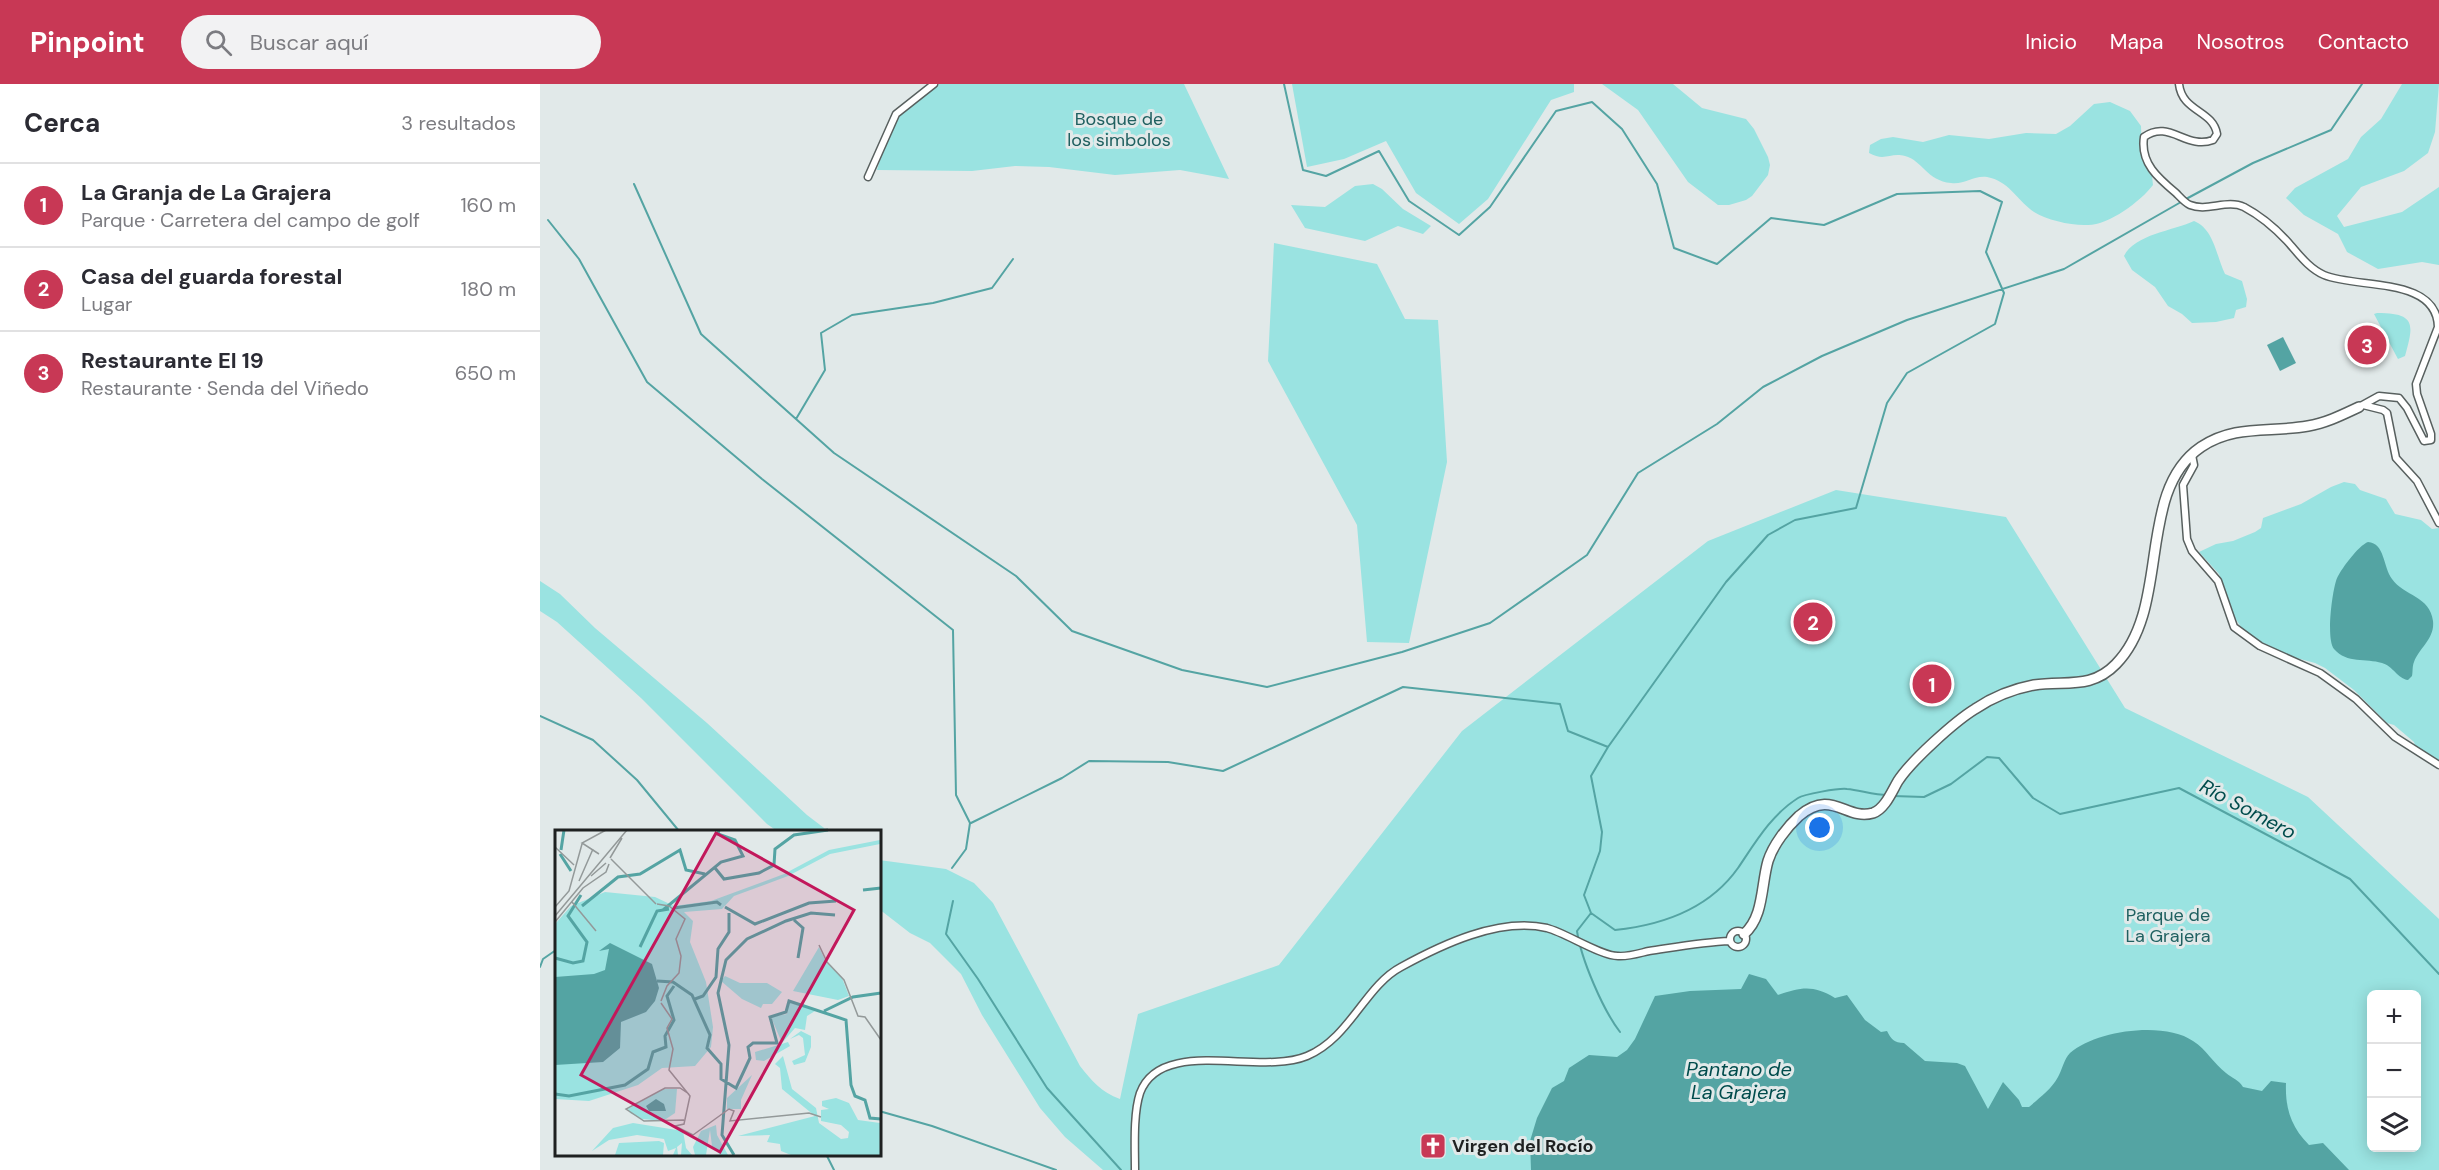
<!DOCTYPE html>
<html lang="es">
<meta charset="utf-8">
<style>
body{margin:0;font-family:"DM Sans",sans-serif;background:#f2f2f3;color:#2b2b33}
.controls{position:absolute;right:18px;bottom:18px;display:grid;overflow:hidden;border-radius:9px;box-shadow:0 3px 15px #0003}
.controls button{width:54px;height:54px;display:grid;place-items:center;padding:0;border:0;border-bottom:2px solid #e1e1e2;background:#fff;color:#2b2b33;font:30px sans-serif}
.you{position:absolute;left:1280px;top:744px;width:21px;height:21px;margin:-15px;border:4px solid #fff;border-radius:50%;background:#1a73e8;box-shadow:0 0 0 9px #1a73e833}
.badge{display:grid;place-items:center;width:39px;height:39px;border-radius:50%;background:#c83855;color:#fff;font-size:20px;font-weight:700}
.pin{position:absolute;translate:-50% -50%;border:3px solid #fff;box-shadow:0 2px 6px #0006}
.list{margin:0;padding:0;list-style:none}
h2{display:flex;justify-content:space-between;align-items:center;height:78px;margin:0;padding:0 24px;font-size:26px}
h2 small{font-size:20px;font-weight:400;color:#7c7c81}
.list li{display:grid;grid-template-columns:39px 1fr auto;gap:18px;align-items:center;box-sizing:border-box;height:84px;padding:0 24px;border-top:2px solid #e1e1e2}
.list b{display:block;font-size:22px;white-space:nowrap}
.list p{margin:0;font-size:20px;white-space:nowrap;color:#7c7c81}
.list em{font-size:20px;font-style:normal;color:#7c7c81}
.icon{flex:none;width:33px;height:33px;fill:none;stroke:currentColor;stroke-width:2;stroke-linecap:round;stroke-linejoin:round}
.map{position:relative;flex:none;width:1899px;height:1086px;overflow:hidden}
header{display:flex;align-items:center;gap:36px;box-sizing:border-box;height:84px;padding:0 30px;background:#c83855;color:#fff}
header strong{font-size:28px}
nav{display:flex;gap:33px;margin-inline-start:auto;font-size:21px}
.search{width:420px;height:54px;background:#f2f2f3;display:flex;align-items:center;gap:15px;box-sizing:border-box;padding:0 21px;border-radius:33px;color:#7c7c81;font-size:22px}
main{display:flex}
aside{flex:1;background:#fff}
.map>svg:first-child{display:block}
.green{fill:#9ae3e1;fill-rule:evenodd}
.water{fill:#54a4a3}
.lines{fill:none;stroke-linecap:round;stroke-linejoin:round}
.stream{stroke:#54a4a3;stroke-width:2}
.street-casing{stroke:#58605f;stroke-width:9}
.secondary-casing{stroke:#58605f;stroke-width:12}
.street{stroke:#fff;stroke-width:6}
.secondary{stroke:#fff;stroke-width:9}
.labels{text-anchor:middle;stroke-width:6;stroke-linejoin:round;paint-order:stroke}
.park-label{font-size:18px;fill:#1f6060;stroke:#e1e9e9}
.poi-label{font-size:18px;font-weight:bold;fill:#1e2121;stroke:#e1e9e9;text-anchor:start}
.water-label{font-size:20px;font-style:italic;fill:#004c4c;stroke:#e1e9e9}
.inset-river{fill:none;stroke:#54a4a3;stroke-width:3}
.inset-road{fill:none;stroke:#939999;stroke-width:1.5}
.view{fill:#c2185b;fill-opacity:0.15;stroke:#c2185b;stroke-width:3}
.inset-edge{fill:none;stroke:#1e2121;stroke-width:3}
</style>
<header>
<strong>Pinpoint</strong>
<div class="search"><svg class="icon" aria-label="search" viewBox="0 0 24 24"><circle cx="10" cy="10" r="6"/><path d="M15 15l6 6"/></svg>Buscar aquí</div>
<nav><a>Inicio</a><a>Mapa</a><a>Nosotros</a><a>Contacto</a></nav>
</header>
<main>
<aside>
<h2>Cerca<small>3 resultados</small></h2>
<ul class="list">
<li><span class="badge">1</span><div><b>La Granja de La Grajera</b><p>Parque · Carretera del campo de golf</p></div><em>160 m</em></li>
<li><span class="badge">2</span><div><b>Casa del guarda forestal</b><p>Lugar</p></div><em>180 m</em></li>
<li><span class="badge">3</span><div><b>Restaurante El 19</b><p>Restaurante · Senda del Viñedo</p></div><em>650 m</em></li>
</ul>
</aside>
<div class="map">
<svg width="1899" height="1086" viewBox="0 0 1899 1086">
<rect width="100%" height="100%" fill="#e1e9e9"/>
<path class="green" d="M399 0H644L689 95 640 86 575 91 509 83 475 82 432 87 337 86C346 57 353 31 379 13 386 8 393 5 399 0Z
M752 0H1034V8L1011 16 948 115 919 140 876 109 846 57 804 75 767 83Z
M1062 0H1133L1162 24 1206 35 1214 45 1228 73 1230 81 1228 91 1212 112 1206 116 1189 121H1178L1148 98 1098 26Z
M1862 0H1899L1895 48 1888 69 1864 87 1821 103 1797 132 1804 143 1862 128 1899 103V181L1882 178 1838 185 1807 168 1798 150 1764 131 1746 114 1755 104 1808 75 1821 53 1841 35Z
M1570 18 1590 27 1601 42 1602 75 1612 92 1613 101C1601 117 1569 141 1548 141 1532 142 1507 136 1494 128 1479 118 1470 99 1451 94 1436 89 1426 101 1411 99 1387 97 1382 76 1365 72 1350 68 1345 78 1329 69L1330 61 1341 55 1353 53 1383 58 1409 51 1449 55 1486 49 1516 50 1530 42 1554 20Z
M833 100 842 105 863 125 891 142 883 150 858 142 825 157 765 144 751 121 785 123 815 102Z
M1654 137C1674 145 1676 171 1685 190L1702 197 1707 215 1706 223 1696 226 1694 234 1676 238 1652 239 1642 230 1628 222 1615 203 1592 186 1584 172C1595 150 1633 147 1654 137Z
M734 159 837 180 865 235 898 236 907 378 869 559 827 558 817 441 728 277Z
M1837 229C1876 229 1874 240 1865 272L1858 275 1834 230Z
M1804 398 1815 400 1820 406 1846 415 1855 430 1881 436 1892 445 1899 444V678L1876 665 1874 658 1854 641 1847 639 1814 606 1785 584 1775 579 1749 572 1717 556 1703 546 1695 534 1679 490 1659 468 1676 460 1693 457 1715 448 1721 444 1723 434 1761 420 1791 403Z
M1296 406 1466 433 1585 624 1768 713 1899 835V1086H563L525 1053 500 1024 442 931 421 890 390 859 370 849 339 825V776L406 785 434 799 453 819 540 982C552 997 561 1008 580 1015L598 930 739 881 922 647 1168 457ZM1832 910H1876V1064H1832Z
M0 497 20 510 55 544 167 639 267 731 288 747H237L227 740 101 614 17 538 0 527Z"/>
<path class="water" d="M1743 253 1756 279 1740 287 1727 261Z
M1828 458C1845 459 1843 483 1852 495 1864 512 1890 512 1893 537 1895 555 1879 564 1874 578 1872 583 1873 588 1872 592L1868 596C1858 595 1853 582 1842 579 1826 574 1807 580 1794 565 1786 555 1792 510 1796 497 1799 487 1819 461 1828 458Z
M1209 890 1226 895 1238 911C1262 903 1273 901 1295 914L1307 911 1325 936 1341 948 1347 947C1351 955 1354 959 1364 959L1385 977 1417 979 1425 982 1448 1025 1463 998 1479 1016 1482 1023H1489C1499 1014 1511 1006 1518 993 1522 986 1524 975 1530 969 1556 946 1625 937 1653 957 1666 965 1674 980 1686 989 1693 995 1698 995 1703 1003L1722 1007 1731 997 1746 999C1745 1024 1751 1043 1769 1061L1783 1059 1809 1086H991L990 1057 997 1034 1012 1004 1024 997 1029 984 1049 971 1077 973 1087 966 1095 955 1115 912 1150 907 1201 905Z"/>
<g class="lines">
<path class="stream" d="M744 0 763 86 786 92 839 67 869 117 919 151 950 123 1016 27 1052 18 1082 45 1117 100 1134 164 1177 180 1231 134 1284 141 1357 110 1440 107 1462 118 1446 168 1464 209 1455 240 1367 289 1347 319 1316 424 1255 436 1228 451 1186 498 1068 663 1051 692 1062 748 1060 767 1044 811 1051 829 1037 847C1041 875 1063 926 1080 948
M94 100 161 250 294 369 476 492 532 547 642 586 727 603 862 568 950 539 1047 471 1098 389 1177 340 1223 303 1282 272 1367 236 1524 185 1641 118
M1646 115 1713 79 1791 46 1822 0
M8 136 39 175 107 298 222 395 413 546 416 711 430 739 426 765 412 784
M256 335 285 286 281 249 312 231 393 219 452 204 473 175
M0 632 53 656 97 696 139 747
M1353 712 1384 713 1411 700 1447 673 1459 674 1493 714 1520 730 1639 704 1810 795 1899 890
M431 739 522 694 549 677 628 678 683 687 863 603 1020 620 1028 647 1068 663
M413 817 406 850 438 895 507 1004 581 1086
M1051 829 1075 846C1123 841 1169 825 1198 784 1215 759 1231 731 1258 714 1264 710 1299 704 1307 705 1320 706 1333 711 1348 711
M0 883 3 875 16 866
M339 1027 392 1042 516 1086
M286 1070 294 1086"/>
<defs>
<path id="street" d="M1639 0C1642 28 1673 26 1677 50L1673 56C1646 66 1629 35 1604 53 1600 79 1618 94 1636 109 1640 113 1645 119 1650 121 1667 128 1687 115 1704 123 1719 131 1735 144 1747 157 1758 169 1768 184 1784 191 1817 205 1897 192 1898 243L1876 300 1877 310 1891 350V356L1884 357 1867 324 1859 314 1839 312 1819 323
M328 93 356 30 394 0
M1823 321 1843 326 1847 329 1856 374 1877 397 1899 439
M1652 371 1654 381 1643 401 1647 455 1652 467 1678 497 1694 543 1720 562 1780 589 1816 615 1855 653 1899 681
M1190 855a8 8 0 1 1 16 0a8 8 0 1 1-16 0Z
M595 1086C595 1064 593 1030 600 1009 621 952 719 992 767 972 810 954 825 902 861 883 901 861 959 833 1007 844 1026 849 1061 872 1078 872 1088 873 1100 869 1109 867 1136 863 1163 858 1190 857"/>
<path id="secondary" d="M1204 850C1224 833 1221 801 1228 777 1233 761 1247 743 1259 732 1292 704 1306 737 1333 729 1345 725 1352 707 1358 697 1371 677 1414 638 1435 625 1453 613 1473 605 1494 601 1525 596 1551 606 1576 580 1632 523 1595 408 1661 363 1695 340 1730 349 1768 342 1786 339 1802 331 1819 323"/>
</defs>
<use href="#street" class="street-casing"/>
<use href="#secondary" class="secondary-casing"/>
<use href="#street" class="street"/>
<use href="#secondary" class="secondary"/>
</g>
<defs>
<symbol id="church-square" viewBox="-11 -11 22 22"><rect x="-9" y="-9" width="18" height="18" rx="4" fill="#c83855" stroke="#e1e9e9"/><path d="M-1.2-6h2.4v3.5h3.3v2.4h-3.3V6h-2.4V-.1h-3.3v-2.4h3.3Z" fill="#fff"/></symbol>
</defs>
<g fill-rule="evenodd">
<use href="#church-square" x="878" y="1047" width="30" height="30"/>
</g>
<g class="labels">
<g class="park-label">
<text x="579" y="41">Bosque de<tspan x="579" dy="21">los simbolos</tspan></text>
<text x="1628" y="837">Parque de<tspan x="1628" dy="21">La Grajera</tspan></text>
</g>
<g class="poi-label">
<text x="912" y="1068">Virgen del Rocío</text>
</g>
<g class="water-label">
<text transform="translate(1708 725) rotate(28)" y="7">Río Somero</text>
<text x="1199" y="992">Pantano de<tspan x="1199" dy="23">La Grajera</tspan></text>
</g>
</g>
<g transform="translate(15 746)">
<rect width="326" height="326" fill="#e1e9e9"/>
<path d="M325 10V14L275 24 233 46 179 66 167 79 129 82 138 91 135 112 151 152 158 197 156 217 140 236 107 238 83 255 34 271 0 269V94L16 76 50 62 100 67 119 76 156 71 229 44 274 20ZM264 117 271 132 287 148 294 166 283 170 238 161ZM170 146 185 153H212L227 162 217 174H208L206 178 187 169 166 151ZM234 172 260 181 252 186 250 200 240 198 227 213 216 187 232 184ZM246 201 256 206V217L250 232 239 235 237 231 250 225 248 208 244 205 235 209ZM233 212 235 216 209 231 201 230 200 222ZM228 226 237 259 261 278 264 293 286 309 293 308 294 302 286 295 266 291V280L274 279 267 276V271L281 268 294 273 303 290 325 293V325H236L226 321 225 314 212 312 215 305 183 306 260 286 227 259 225 238 220 234ZM197 245 186 270V279H172V268ZM108 259H122L120 283 108 291 87 289 75 283 73 279ZM78 293 128 301 131 318 137 325H126L127 313 122 317 123 325H118L121 318 113 321 109 309 82 305 54 310 37 321 58 298ZM161 295 162 305 173 325H165L157 316 155 300 151 325H140L138 317 146 301ZM104 311 109 313 108 325H60L64 313Z" fill="#9ae3e1"/>
<path d="M55 113 97 134 104 158 100 171 91 182 66 192 65 218 48 232 0 235V147L39 144 50 140 54 119 44 121ZM101 269 109 274 111 281H94L91 276Z" fill="#54a4a3"/>
<path class="inset-river" d="M6 20 9 0M5 24 16 41M160 38 169 49 204 43 219 35 220 19 239 5 273 0M308 60 326 58M27 76 63 47 85 44 125 20 131 40 150 44M170 77 200 94 254 73 281 71M119 78 162 72 166 75M108 80 166 32 188 26 180 10 163 4 164 0M239 90 248 98 243 128M85 117 102 81 114 79M0 128 18 133 28 131 32 112 13 86 26 65M102 151 118 152 137 165 155 205 152 218 166 234V249L181 258 195 228 193 217 198 213H222L215 187 231 182 234 171 291 190 296 255 300 266 310 270 315 288 326 289M140 169 148 166 161 147 163 119 174 102V83M269 181 298 167 326 163M0 264 14 266 70 255 93 239 98 222 111 217 110 206 119 190 112 166 119 156M179 325 167 305 174 215 163 163 171 130 192 109 231 91 256 83 280 85"/>
<path class="inset-road" d="M0 17 19 35M44 24 27 13 51 0M55 28 67 8M56 29 101 74M36 46 51 33M24 51 38 19M17 72 41 101M102 74 114 76 130 89 121 109 126 126 124 143 112 156 106 171M0 77 14 61 27 14M0 86 72 0M0 92 28 58 51 42 54 34M264 115 272 132 289 150 303 186 310 187 326 210M106 173 117 189 112 198 118 219 114 240 135 266 129 294 120 296 138 305 174 279 179 281 175 291 254 283 266 287M129 290 89 291 71 279 110 258H125L134 264"/>
<path class="view" d="M161 3 299 80 165 322 26 245Z"/>
<rect width="326" height="326" class="inset-edge"/>
</g>
</svg>
<div class="controls">
<button>+</button>
<button>−</button>
<button><svg class="icon" aria-label="layers" viewBox="0 0 24 24"><path d="M12 4l9 5-9 5-9-5zM3 14l9 5 9-5"/></svg></button>
</div>
<div class="you"></div>
<div class="pin badge" style="left:1392px;top:600px">1</div>
<div class="pin badge" style="left:1273px;top:538px">2</div>
<div class="pin badge" style="left:1827px;top:261px">3</div>
</div>
</main>
